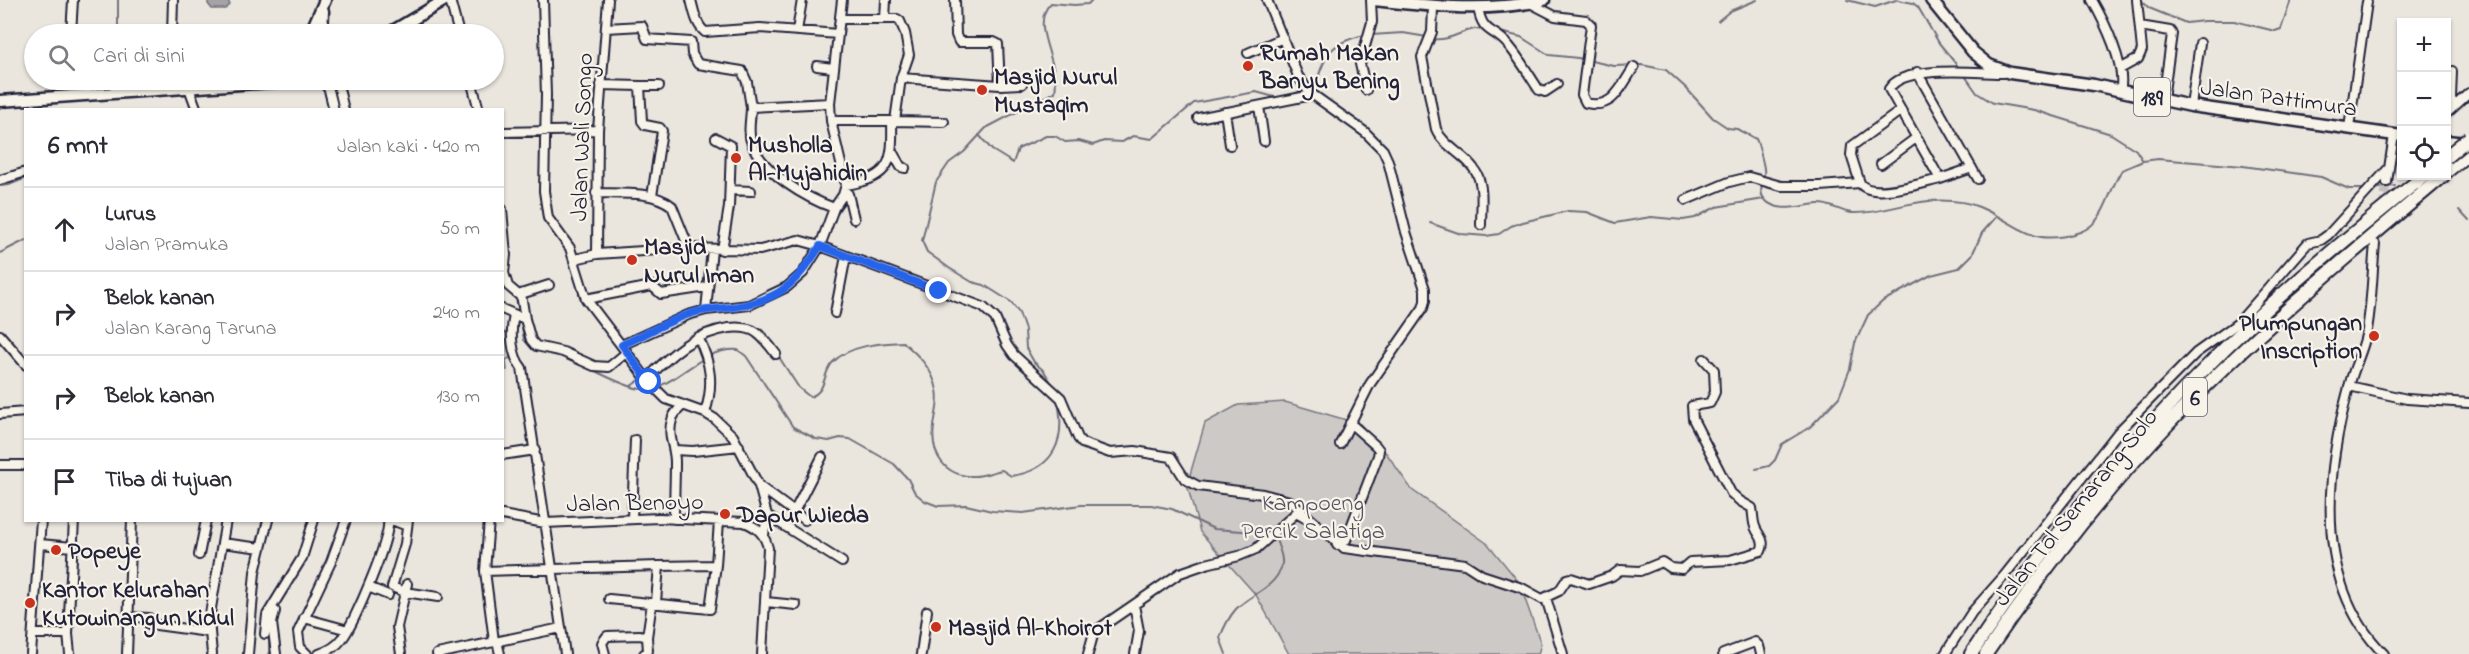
<!DOCTYPE html>
<html lang="id">
<meta charset="utf-8">
<style>
body{margin:0;font-family:"Indie Flower",sans-serif;background:#f7f7f7;color:#2b2b33}
.controls{position:absolute;right:18px;top:18px;display:grid;overflow:hidden;border-radius:0px;box-shadow:0 2px 4px #0004}
.controls button{width:54px;height:54px;display:grid;place-items:center;padding:0;border:0;border-bottom:2px solid #e1e1e2;background:#fff;color:#2b2b33;font:30px sans-serif}
.stop{position:absolute;width:18px;height:18px;margin:-14px;border:4px solid #2563eb;border-radius:50%;background:#fff}
.stop.end{background:#2563eb;border-color:#fff;box-shadow:0 2px 6px #0008}
.list{margin:0;padding:0;list-style:none}
h2{display:flex;justify-content:space-between;align-items:center;height:78px;margin:0;padding:0 24px;font-size:26px}
h2 small{font-size:20px;font-weight:400;color:#7c7c81}
.list li{display:grid;grid-template-columns:39px 1fr auto;gap:18px;align-items:center;box-sizing:border-box;height:84px;padding:0 24px;border-top:2px solid #e1e1e2}
.list b{display:block;font-size:22px;white-space:nowrap}
.list p{margin:0;font-size:20px;white-space:nowrap;color:#7c7c81}
.list em{font-size:20px;font-style:normal;color:#7c7c81}
.icon{flex:none;width:33px;height:33px;fill:none;stroke:currentColor;stroke-width:2;stroke-linecap:round;stroke-linejoin:round}
.map{position:relative;flex:none;width:2469px;height:654px;overflow:hidden}
.search{position:absolute;background:#fff;box-shadow:0 2px 4px #0004;left:24px;top:24px;width:480px;height:66px;display:flex;align-items:center;gap:15px;box-sizing:border-box;padding:0 21px;border-radius:33px;color:#7c7c81;font-size:22px}
.panel{position:absolute;background:#fff;box-shadow:0 2px 4px #0004;left:24px;top:108px;width:480px;height:414px;border-radius:0px}
.map>svg:first-child{display:block}
.green{fill:#cdc9c6;stroke:#787680;stroke-width:1.5}
.water{fill:#a6a3a6;stroke:#716f7b;stroke-width:1.5}
.lines{fill:none;stroke-linecap:round;stroke-linejoin:round}
.stream{stroke:#716f7b;stroke-width:2}
.minor-tunnel{stroke:#c2bfbd;stroke-width:8;stroke-dasharray:8 4;stroke-linecap:butt}
.minor-casing{stroke:#22223b;stroke-width:12}
.major-casing{stroke:#22223b;stroke-width:15}
.highway-casing{stroke:#22223b;stroke-width:16}
.minor{stroke:#f7f3e8;stroke-width:8}
.major{stroke:#f7f3e8;stroke-width:10}
.highway{stroke:#f7f3e8;stroke-width:12}
.highway-bridge-casing{stroke:#22223b;stroke-width:16;stroke-linecap:butt}
.highway-bridge{stroke:#f7f3e8;stroke-width:12}
.route{stroke:#2563eb;stroke-width:8}
.poi-dot{fill:#c8321e;stroke:#f7f3e8;stroke-width:2}
.labels{text-anchor:middle;stroke-width:4.5;stroke-linejoin:round;paint-order:stroke}
.shield{fill:#f7f3e8;stroke:#62616f;stroke-width:1.5}
.shield-label{font-size:22px;font-weight:bold;fill:#22223b}
.poi-label{font-size:24px;font-weight:bold;fill:#22223b;stroke:#f7f3e8;text-anchor:start}
.street-label{font-size:24px;fill:#22223b;stroke:#f7f3e8}
.park-label{font-size:24px;fill:#555465;stroke:#f7f3e8}
</style>
<div class="map">
<svg width="2469" height="654" viewBox="0 0 2469 654">
<rect width="100%" height="100%" fill="#eae6de"/>
<filter id="ink" filterUnits="userSpaceOnUse"><feTurbulence type="fractalNoise" baseFrequency=".0167" numOctaves="2"/><feDisplacementMap in="SourceGraphic" scale="12" xChannelSelector="R" yChannelSelector="G"/><feConvolveMatrix kernelMatrix="1 2 1 2 8 2 1 2 1" color-interpolation-filters="sRGB"/></filter>
<g filter="url(#ink)">
<path class="green" d="M502 332 510 333 515 355 506 360 507 370 503 371Z
M1285 402 1360 424 1387 454 1412 490 1488 544 1519 582 1541 644 1538 654H1289L1256 595 1200 532 1187 485 1205 423 1238 405Z"/>
<path class="water" d="M208 0H228L230 5 225 9H212L208 4Z"/>
<g class="lines">
<path class="stream" d="M118 0V30
M1847 0 1875 7 1896 0
M1898 0 1913 3 1918 7 1939 43 1960 69
M2141 0 2149 8 2186 23 2204 21H2234L2275 31 2281 29 2291 0
M1718 21 1730 11 1757 0
M1496 31 1521 37 1549 55 1578 58 1614 66 1642 65 1666 70 1686 88 1713 118 1728 128 1737 129 1756 139C1758 142 1764 166 1764 169 1766 180 1756 190 1765 200 1778 214 1802 205 1818 204 1830 203 1840 212 1852 213 1879 214 1903 203 1929 201 1944 200 1965 201 1979 207 2020 224 2030 249 2080 232 2106 223 2108 190 2122 170L2143 161 2158 159 2243 166 2321 177 2349 189H2367
M1371 35 1403 33 1427 37
M1433 39C1452 42 1466 26 1485 29
M1963 73 1977 93 1993 103 2034 110 2111 134 2136 150 2143 161
M1309 88 1316 85C1325 53 1331 42 1365 35
M1289 96 1303 90
M979 135 992 150 1013 163 1018 149 1046 136H1055L1065 142 1079 141 1093 145 1104 141 1122 142 1133 136 1152 139 1194 103 1256 92 1278 98
M0 186 9 185 26 178
M2373 189 2395 186
M2459 210 2469 221
M1430 223 1461 234 1486 236 1499 234 1511 226 1523 222 1568 211 1587 212 1615 223 1651 217 1683 220 1695 218 1716 207 1764 199
M0 253 26 240
M515 296 520 313
M521 319 524 340 533 347
M777 354 799 388 810 397C827 391 822 375 832 363 849 345 880 343 903 342 918 355 933 369 937 390 940 404 935 414 934 427 930 454 945 477 974 476 983 476 992 472 1002 470L1011 476C1055 470 1067 439 1057 398
M591 369C601 374 634 390 644 389 676 389 699 347 738 350L746 356 793 427 816 439 829 441 840 438 850 439 894 464 908 479 915 493 925 501 938 506 966 505 992 511 1023 513 1081 505H1151L1172 509 1214 529 1270 533
M631 386 644 377
M1054 387 1044 371 1034 362 1026 348 1025 330 1019 313 1011 302 984 285 972 282 949 268 927 252 922 241 936 182 949 163 964 152 986 128 1055 92C1061 63 1028 25 1051 3L1074 5 1088 4 1092 0
M1756 469 1769 466 1775 460 1782 444 1810 427 1839 397 1850 369 1855 343 1868 315 1883 301 1931 275 1959 268 1972 255 1982 233 1996 217
M308 551 319 520
M269 633V654
M1226 654 1220 638C1224 627 1228 618 1236 609 1250 595 1274 588 1281 568 1285 558 1277 545 1275 536"/>
<path class="minor-tunnel" d="M2378 231 2387 182"/>
<defs>
<path id="minor" d="M450 0 459 34
M543 0 546 95 544 191 548 218 570 248 586 299 649 382 666 399 705 413 715 419 733 436 759 486 767 515 764 535
M691 0C694 11 696 25 705 32L760 28 838 34
M1267 0 1298 76 1309 92 1365 132 1383 150 1388 161 1406 232 1425 289V301L1423 308 1370 384 1340 444
M2092 0C2104 21 2127 67 2120 91
M1530 3 1555 16 1586 20 1591 25 1582 95 1586 103C1613 110 1621 87 1634 67
M1433 7 1432 32 1422 57 1436 129C1444 148 1468 155 1477 174 1484 188 1481 209 1481 225
M1478 7C1482 35 1495 28 1509 46 1520 59 1529 75 1539 90L1545 92 1557 84
M885 19 886 0
M2140 26 2170 31 2172 34 2163 99
M606 28 642 26 647 39 691 42 692 54 698 64 742 71 747 82 751 107 830 103
M797 31 802 0
M71 34 73 0
M172 34 173 0
M1248 53 1283 38
M817 66 833 68
M2120 69 2138 59 2142 50 2137 0
M2452 71 2451 98 2454 107
M1917 72 1978 179
M901 78 1000 85 998 44 994 42H959L956 35 955 0
M322 80 329 90 334 110
M337 80 344 110
M471 80 479 110
M601 85 640 86 642 121 645 125 660 128 662 131 652 196
M1000 85 1022 84
M640 86H659
M189 88 197 110
M1366 90 1360 64 1372 22 1371 0
M1259 106 1264 141
M2191 106 2200 43
M751 107C751 119 747 133 752 144 764 174 806 198 834 208
M1225 112 1230 145
M2446 114 2469 93
M1198 118 1312 95
M831 121H895L901 78 909 55 905 33 900 21 897 19H840
M895 121 944 122
M2349 128 2367 2
M502 132 598 130
M716 138 731 146 729 207 722 250
M893 153 901 167 905 168
M1881 164 1916 138
M1972 168 1940 179 1889 89C1903 64 1977 73 2003 73
M0 180 26 172
M2387 182 2394 135
M1860 183C1870 200 1922 183 1940 179
M846 185C891 177 893 163 892 121
M730 190 751 191
M845 190 848 194 854 219
M596 193C620 194 652 190 672 206L689 248
M1686 200 1729 182 1749 177 1781 186H1820L1860 183 1851 155 1852 146 1900 111
M502 209 506 255 504 273 508 286 521 297
M2375 244C2372 273 2372 307 2366 335 2362 353 2353 369 2349 387 2325 475 2314 584 2384 654
M597 254 689 248 760 250 798 240 820 246 983 307 995 318 1007 345 1014 355 1061 398 1078 438 1082 443 1110 453 1135 451 1171 457 1185 479 1198 486 1263 494 1290 501 1344 548 1465 564 1482 575 1522 588 1542 599 1559 591 1567 579 1571 578 1589 584 1612 576 1620 570 1640 571 1662 562 1671 568 1682 569 1690 562 1730 560 1761 551C1767 538 1756 535 1754 523 1753 518 1753 513 1752 508L1740 501 1731 493 1693 419 1692 406 1710 403 1715 392 1714 370 1704 359
M575 259 597 254 598 130 608 0
M586 299 652 286 661 294 707 287
M502 309 525 319 531 340 536 346 563 352 594 366 609 367 627 352
M706 310 712 249
M835 313 846 256
M514 315C510 332 511 355 522 368L565 654
M525 319 521 294 549 285
M0 335 26 365
M698 337C711 363 714 385 705 413
M622 345 688 315 706 310 749 305 787 287 803 273 820 246 834 208 843 195 846 185 831 121 830 103 842 0
M647 379C671 354 694 333 729 328 739 327 749 327 757 333 764 338 770 346 776 354
M2349 386 2407 399 2469 403
M0 414 26 412
M674 450 693 451 739 446
M502 455 535 450
M0 465H26
M759 486 805 520
M794 512 822 457
M502 515 545 523 659 518 744 522C758 527 765 535 768 548L762 654
M767 515 842 562
M632 519 635 440
M674 519C674 500 675 481 675 462 675 447 667 436 672 420 673 414 678 410 683 405
M392 520 407 526
M408 520 405 544 392 587 405 592 438 597
M489 520 485 571 494 641
M222 543 261 548
M40 544 73 547
M1337 545 1346 540 1378 456 1379 450 1376 446 1350 423
M199 555 206 520
M485 571 659 566
M368 587 388 595
M1546 598 1563 654
M609 599 710 609 716 565 719 521
M656 602 659 566 716 565
M766 602 796 605
M1134 605 1139 631 1135 654
M275 611 272 623 276 654
M128 617 149 618V624L208 632
M304 618 348 630
M33 634H68
M265 634 267 615 302 558 314 520
M497 641 500 654
M31 654 41 520
M70 654 68 634 74 520
M127 654 132 520
M212 654 209 620 226 520
M248 654 255 572 268 520
M307 654 300 647 298 632 331 562 346 520
M319 654C328 651 336 647 342 639 354 624 391 538 388 520
M401 654 397 627 407 584
M437 654 561 628
M605 654 602 643 607 636 640 635 647 637 652 603
M644 654 648 651 647 637
M921 654 927 611
M1088 654 1094 632 1180 573 1206 564 1239 556 1256 549 1296 513 1305 518
M1723 654 1755 642 1759 646 1761 654
M1945 654 1972 612 2004 576 2119 431 2196 353 2238 323 2308 243 2321 240 2328 235 2388 169"/>
<path id="major" d="M1373 0C1429 6 1488 13 1544 0
M1931 0 1973 52 1989 65 2010 73 2094 85 2191 106 2402 136
M310 34 325 0
M322 34 323 11
M388 34 445 0
M0 101 299 80
M2446 141 2467 143"/>
<path id="highway" d="M2446 172 2469 153
M1971 654C2053 530 2156 411 2265 310 2316 263 2370 219 2424 176
M1986 654C2042 571 2103 492 2173 419 2257 332 2350 254 2443 176"/>
</defs>
<use href="#minor" class="minor-casing"/>
<use href="#major" class="major-casing"/>
<use href="#highway" class="highway-casing"/>
<use href="#minor" class="minor"/>
<use href="#major" class="major"/>
<use href="#highway" class="highway"/>
<defs>
<path id="highway-bridge" d="M2446 157 2469 138"/>
</defs>
<use href="#highway-bridge" class="highway-bridge-casing"/>
<use href="#highway-bridge" class="highway-bridge"/>
</g>
</g>
<g class="lines" filter="url(#ink)">
<path class="route" d="M649 382 622 345C645 335 669 320 693 313 706 309 720 309 734 307 780 300 797 283 820 246L939 291"/>
</g>
<g class="poi-dot">
<circle cx="1248" cy="66" r="6"/>
<circle cx="982" cy="90" r="6"/>
<circle cx="736" cy="158" r="6"/>
<circle cx="632" cy="260" r="6"/>
<circle cx="2374" cy="336" r="6"/>
<circle cx="725" cy="514" r="6"/>
<circle cx="56" cy="550" r="6"/>
<circle cx="30" cy="603" r="6"/>
<circle cx="936" cy="627" r="6"/>
</g>
<g class="labels">
<g class="shield">
<rect x="2134" y="78" width="36" height="38" rx="4.5"/>
<rect x="2183" y="378" width="24" height="38" rx="4.5"/>
</g>
<g class="shield-label">
<text x="2152" y="105">189</text>
<text x="2195" y="405">6</text>
</g>
<g class="poi-label">
<text x="1260" y="60">Rumah Makan<tspan x="1260" dy="28">Banyu Bening</tspan></text>
<text x="994" y="84">Masjid Nurul<tspan x="994" dy="28">Mustaqim</tspan></text>
<text x="748" y="152">Musholla<tspan x="748" dy="28">Al-Mujahidin</tspan></text>
<text x="644" y="254">Masjid<tspan x="644" dy="28">Nurul Iman</tspan></text>
<text x="2362" y="330" text-anchor="end">Plumpungan<tspan x="2362" dy="28">Inscription</tspan></text>
<text x="737" y="522">Dapur Wieda</text>
<text x="68" y="558">Popeye</text>
<text x="42" y="597">Kantor Kelurahan<tspan x="42" dy="28">Kutowinangun Kidul</tspan></text>
<text x="948" y="635">Masjid Al-Khoirot</text>
</g>
<g class="street-label">
<text transform="translate(2279 97) rotate(8)" y="8">Jalan Pattimura</text>
<text transform="translate(581 137) rotate(-88)" y="8">Jalan Wali Songo</text>
<text transform="translate(635 502) rotate(-1)" y="8">Jalan Benoyo</text>
<text transform="translate(2075 507) rotate(-51)" y="8">Jalan Tol Semarang–Solo</text>
</g>
<g class="park-label">
<text x="1313" y="510">Kampoeng<tspan x="1313" dy="28">Percik Salatiga</tspan></text>
</g>
</g>
</svg>
<div class="controls">
<button>+</button>
<button>−</button>
<button><svg class="icon" aria-label="locate" viewBox="0 0 24 24"><circle cx="12" cy="12" r="6"/><path d="M12 2v4M12 18v4M2 12h4M18 12h4"/></svg></button>
</div>
<div class="stop" style="left:649px;top:382px"></div>
<div class="stop end" style="left:939px;top:291px"></div>
<div class="search"><svg class="icon" aria-label="search" viewBox="0 0 24 24"><circle cx="10" cy="10" r="6"/><path d="M15 15l6 6"/></svg>Cari di sini</div>
<section class="panel">
<h2>6 mnt<small>Jalan kaki · 420 m</small></h2>
<ul class="list">
<li><svg class="icon" aria-label="ahead" viewBox="0 0 24 24"><path d="M12 20V5M6 11l6-6 6 6"/></svg><div><b>Lurus</b><p>Jalan Pramuka</p></div><em>50 m</em></li>
<li><svg class="icon" aria-label="right" viewBox="0 0 24 24"><path d="M7 20v-9h11M14 6l5 5-5 5"/></svg><div><b>Belok kanan</b><p>Jalan Karang Taruna</p></div><em>240 m</em></li>
<li><svg class="icon" aria-label="right" viewBox="0 0 24 24"><path d="M7 20v-9h11M14 6l5 5-5 5"/></svg><div><b>Belok kanan</b></div><em>130 m</em></li>
<li><svg class="icon" aria-label="arrive" viewBox="0 0 24 24"><path d="M6 21V4h12l-3 4 3 4H6"/></svg><div><b>Tiba di tujuan</b></div></li>
</ul>
</section>
</div>
